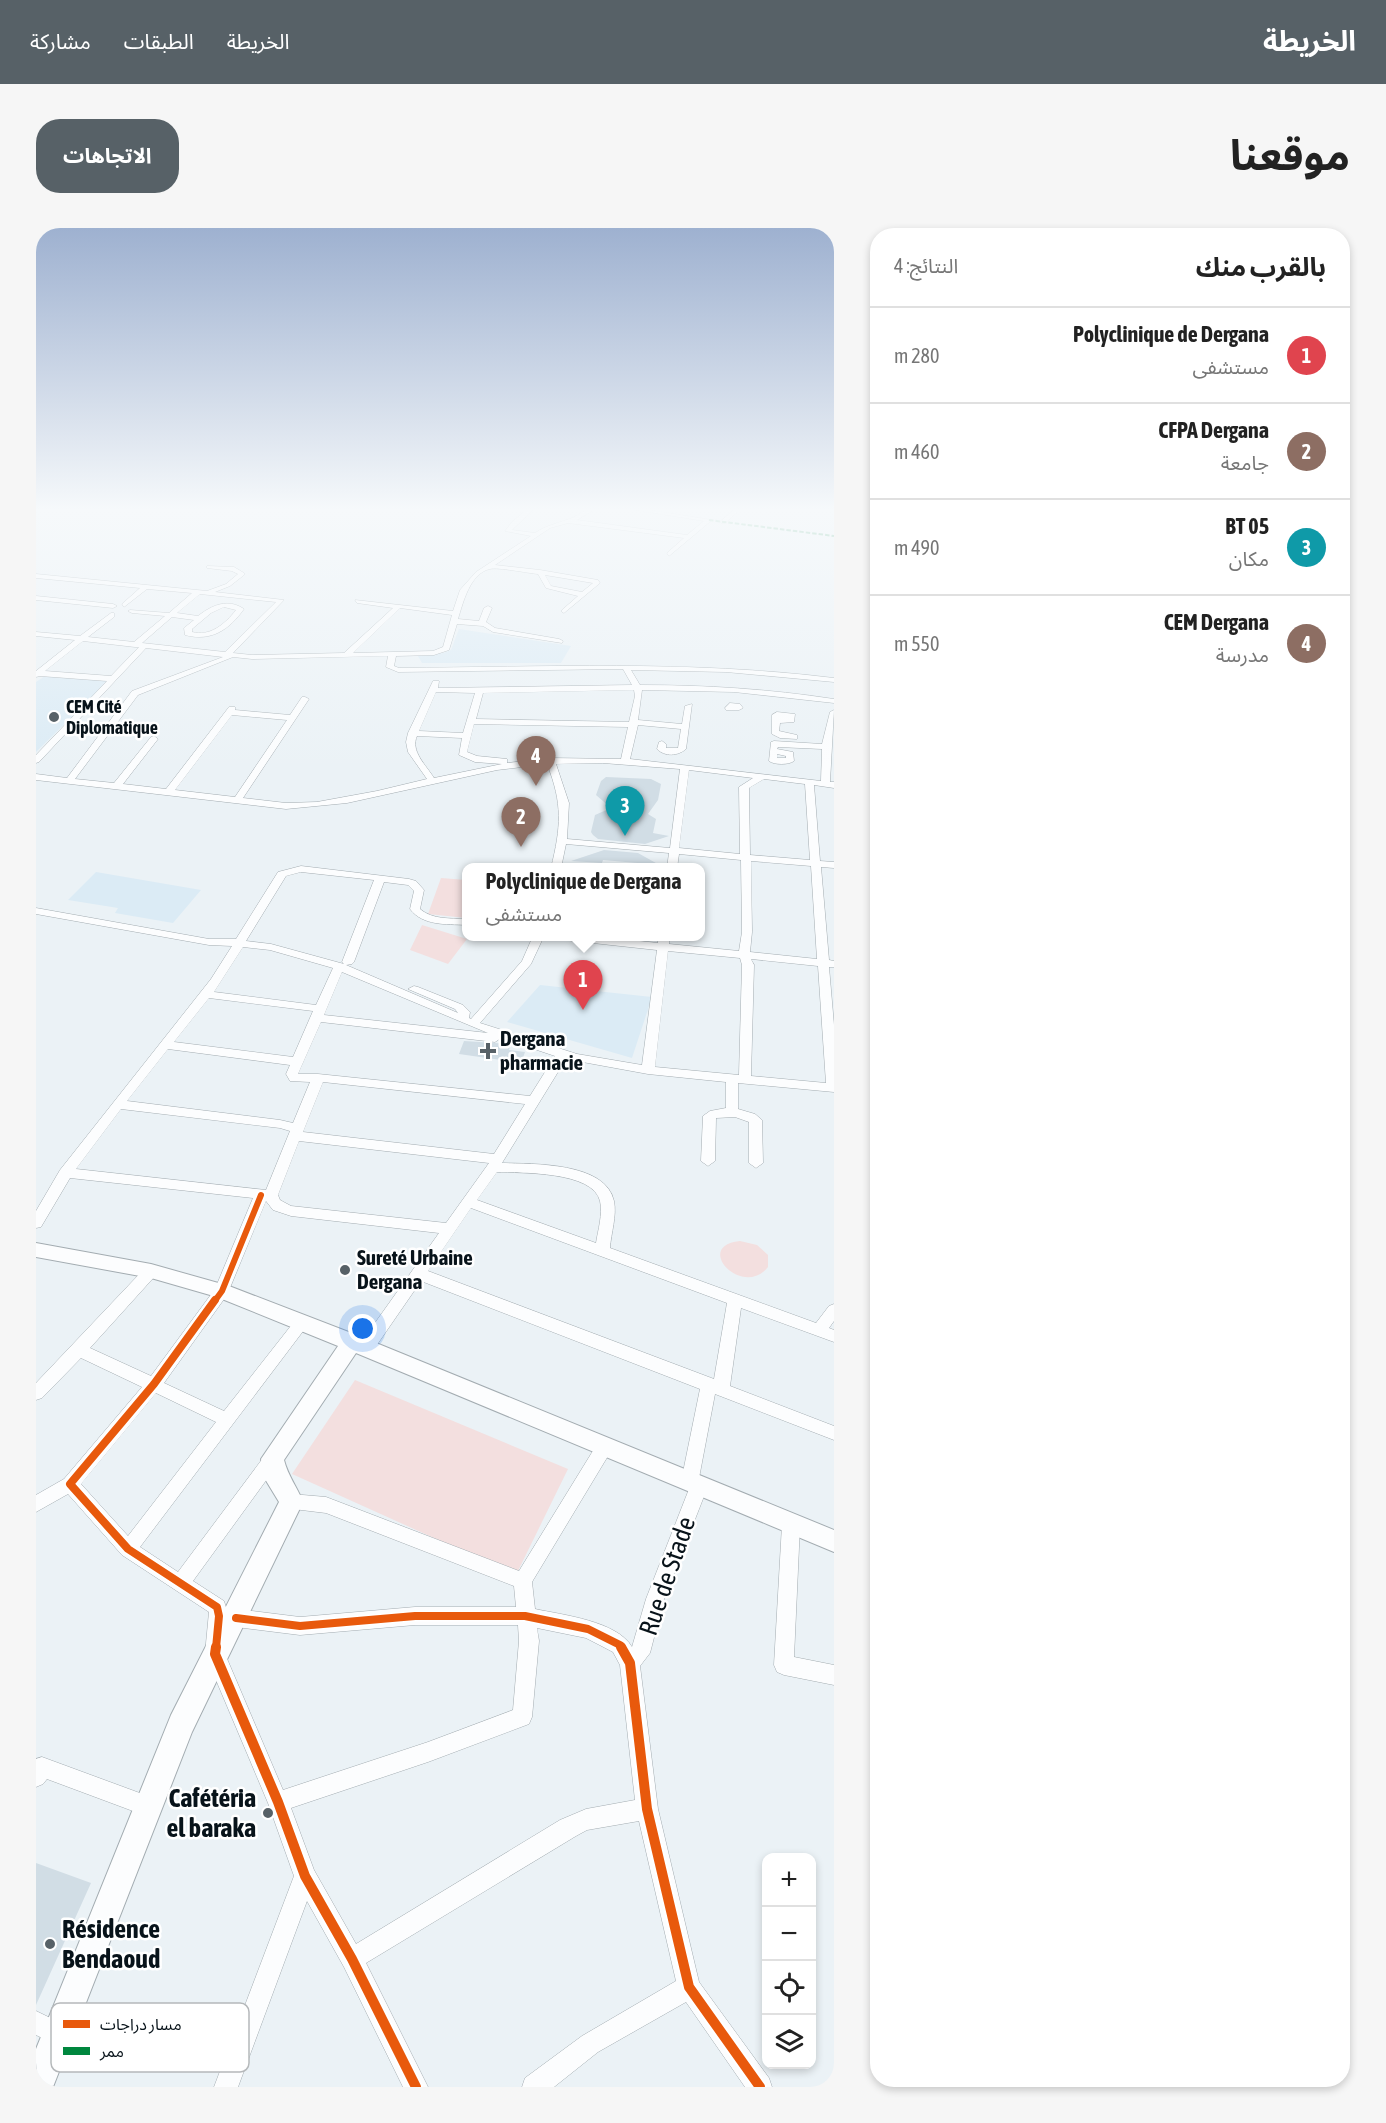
<!DOCTYPE html>
<html lang="ar">
<meta charset="utf-8">
<style>
body{margin:0;font-family:"Asap Condensed","Noto Sans Arabic",sans-serif;background:#f6f6f6;color:#222;direction:rtl}
.controls{position:absolute;right:18px;bottom:18px;display:grid;overflow:hidden;border-radius:12px;box-shadow:0 3px 9px #0003}
.controls button{width:54px;height:54px;display:grid;place-items:center;padding:0;border:0;border-bottom:2px solid #e0e0e0;background:#fff;color:#222;font:30px sans-serif}
.you{position:absolute;left:327px;top:1101px;width:21px;height:21px;margin:-15px;border:4px solid #fff;border-radius:50%;background:#1a73e8;box-shadow:0 0 0 9px #1a73e833}
.badge{display:grid;place-items:center;width:39px;height:39px;border-radius:50%;background:#576167;color:#fff;font-size:20px;font-weight:700}
.pin{position:absolute;translate:-50% -50px;filter:drop-shadow(0 2px 3px #0008)}
.pin::after{content:'';position:absolute;top:32px;width:21px;height:18px;background:inherit;clip-path:polygon(0 0,100% 0,50% 100%)}
.popup{position:absolute;left:426px;top:635px;width:243px;height:78px;box-sizing:border-box;display:grid;place-content:center;border-radius:12px;background:#fff;filter:drop-shadow(0 2px 4px #0005);font-size:20px;white-space:nowrap;color:#767676}
.popup b{font-size:22px;color:#222}
.popup::after{content:'';position:absolute;left:50%;top:100%;margin-left:-12px;border:12px solid transparent;border-top-color:#fff}
.list{margin:0;padding:0;list-style:none}
h2{display:flex;justify-content:space-between;align-items:center;height:78px;margin:0;padding:0 24px;font-size:26px}
h2 small{font-size:20px;font-weight:400;color:#767676}
.list li{display:grid;grid-template-columns:39px 1fr auto;gap:18px;align-items:center;box-sizing:border-box;height:96px;padding:0 24px;border-top:2px solid #e0e0e0}
.list b{display:block;font-size:22px;white-space:nowrap}
.list p{margin:0;font-size:20px;white-space:nowrap;color:#767676}
.list em{font-size:20px;font-style:normal;color:#767676}
.icon{flex:none;width:33px;height:33px;fill:none;stroke:currentColor;stroke-width:2;stroke-linecap:round;stroke-linejoin:round}
.map{position:relative;flex:none;width:798px;height:1859px;overflow:hidden;direction:ltr;border-radius:24px}
header{display:flex;align-items:center;gap:36px;box-sizing:border-box;height:84px;padding:0 30px;background:#576167;color:#fff}
header strong{font-size:28px}
nav{display:flex;gap:33px;margin-inline-start:auto;font-size:21px}
.intro{display:flex;align-items:center;justify-content:space-between;box-sizing:border-box;height:144px;padding:0 36px}
h1{margin:0;font-size:42px}
.button{padding:15px 27px;border-radius:24px;background:#576167;color:#fff;font-size:21px;font-weight:700}
main{display:flex;gap:36px;padding:0 36px}
aside{flex:1;background:#fff;border-radius:24px;box-shadow:0 3px 9px #0003}
.map>svg:first-child{display:block}
.built{fill:#dbebf5}
.green{fill:#f3dfdf}
.building{fill:#d1dde5}
.lines{fill:none;stroke-linecap:round;stroke-linejoin:round}
.minor-casing{stroke:#a3acb1;stroke-width:1}
.major-casing{stroke:#a3acb1;stroke-width:2}
.minor{fill:#fcfdfe;fill-rule:evenodd}
.major{fill:#fcfdfe;fill-rule:evenodd}
.quiet{stroke:#00873e;stroke-width:2;stroke-dasharray:4.5 2;stroke-linecap:butt}
.cycleway-far2-casing{stroke:#fff;stroke-width:10}
.cycleway-far1-casing{stroke:#fff;stroke-width:11}
.cycleway-casing{stroke:#fff;stroke-width:14}
.cycleway-far2{stroke:#e8590c;stroke-width:6}
.cycleway-far1{stroke:#e8590c;stroke-width:8}
.cycleway{stroke:#e8590c;stroke-width:10}
.poi-dot{fill:#576167;stroke:#fff;stroke-width:2}
.labels{text-anchor:middle;stroke-width:5;stroke-linejoin:round;paint-order:stroke}
.far-poi-label{font-size:18px;font-weight:bold;fill:#08131a;stroke:#fff;text-anchor:start}
.poi-label{font-size:21px;font-weight:bold;fill:#08131a;stroke:#fff;text-anchor:start}
.near-street-label{font-size:26px;fill:#08131a;stroke:#fff}
.near-poi-label{font-size:26px;font-weight:bold;fill:#08131a;stroke:#fff;text-anchor:end}
.key{fill:#fff;stroke:#b5b8ba;stroke-width:1.5}
.key-label{font-size:16px;fill:#08131a}
</style>
<header>
<strong>الخريطة</strong>
<nav><a>الخريطة</a><a>الطبقات</a><a>مشاركة</a></nav>
</header>
<div class="intro"><h1>موقعنا</h1><a class="button">الاتجاهات</a></div>
<main>
<aside>
<h2>بالقرب منك<small>النتائج: 4</small></h2>
<ul class="list">
<li><span class="badge" style="background:#e0444e">1</span><div><b>Polyclinique de Dergana</b><p>مستشفى</p></div><em>280 m</em></li>
<li><span class="badge" style="background:#8d6e63">2</span><div><b>CFPA Dergana</b><p>جامعة</p></div><em>460 m</em></li>
<li><span class="badge" style="background:#0f9aa8">3</span><div><b>BT 05</b><p>مكان</p></div><em>490 m</em></li>
<li><span class="badge" style="background:#8d6e63">4</span><div><b>CEM Dergana</b><p>مدرسة</p></div><em>550 m</em></li>
</ul>
</aside>
<div class="map">
<svg width="798" height="1859" viewBox="0 0 798 1859">
<rect width="100%" height="100%" fill="#ebf2f6"/>
<path class="built" d="M423 401 535 418 525 435H386L382 428 407 425 415 422Z
M12 446 73 452 0 524V454Z
M60 644 165 662 137 695 79 685 82 680 32 672Z
M504 757 616 769 596 830 471 794Z"/>
<path class="green" d="M405 650 430 652V690L392 686Z
M386 697 431 711 412 736 374 722Z
M704 1013 721 1017 732 1027V1039C707 1071 656 1018 704 1013Z
M319 1152 532 1241 480 1347 256 1246Z"/>
<path class="building" d="M570 549 615 551 625 556 622 572 612 586 620 591 617 605 633 608 609 616 562 611 557 607 555 604 559 587 575 580 560 567 565 553Z
M568 622 602 625 627 639H601V635L567 632 566 635 535 633Z
M428 813 475 816 473 822 489 824 484 838 464 834 465 832 423 826Z
M0 1635 55 1655 0 1777Z"/>
<g class="lines">
<defs>
<path id="minor" d="M492 281H498L476 302 499 305C511 297 523 295 536 290 545 286 550 280 559 281L541 292 651 307 668 293 594 281H607L676 292 633 328 631 325 648 310 532 295 514 300 459 337 504 342 562 352 564 355 528 385 526 384V382L542 368 510 360 502 346C491 345 462 339 454 341 434 345 427 375 422 391L443 393 448 380 452 378 456 380 450 394 459 400 523 411 527 413 526 415 457 404 447 398 421 396 413 422 398 427 360 428 358 438 363 440C508 439 653 432 798 450V454L690 444 595 442 604 457C670 457 733 461 798 471V475L698 464 606 462 602 492 646 496 649 478 656 476 650 521C642 528 629 529 621 521L623 514 626 513 630 516V520H642L645 501 602 497 594 531 785 553 786 521 742 519 741 521 757 524 758 533C753 537 738 537 733 533L735 514 738 513 786 516 794 484 798 482 794 554H798V560L778 557 784 633 798 634V640L785 639 793 732 798 733V739H793L798 797V864L702 855V881L719 886 726 892 727 935 720 940 713 935V894L699 889 680 890 679 933 672 938 665 933 667 888 674 883 690 880V854L612 846 530 831 466 935C497 936 570 934 578 973 581 988 575 1005 574 1020L780 1095 793 1078 798 1076V1093L793 1100 798 1102V1114L705 1080 694 1158 798 1198V1212L679 1166 663 1250 669 1253 672 1258 628 1371 614 1425 604 1438 622 1581 663 1754 733 1850 736 1859H709L650 1774 562 1824 518 1859H486L489 1850 546 1808 640 1753 603 1593 551 1602 540 1608 330 1735 392 1859H367L308 1739 271 1673 202 1859H178L258 1648 232 1575 169 1426 173 1384 86 1327 32 1266 0 1284V1267L28 1251 106 1159 45 1130 6 1170 0 1172V1155L110 1039H120L122 1043 120 1047 54 1120 115 1148 179 1061 217 970 34 950 5 999 0 1000V983L24 942 175 751 196 718 173 717 0 686V680L173 711H200L242 644 265 638 373 651 380 653 388 662 384 681C397 692 414 690 430 691V697C410 696 387 698 374 681L378 663 372 657 348 654 318 734 316 736 310 737 422 785 419 781 372 761 378 758 382 759 427 777 434 784 433 790 435 791 486 733 497 708H508L495 736 444 795 541 826 606 837 621 722 520 711 515 708H557L622 715V708H633V716L703 723 706 704 705 632 643 626 641 640H631L633 625 530 616 525 640H515C525 599 527 576 511 536L461 542 311 575 250 581 0 552V546L31 550 96 463 187 429 110 420 3 534 0 535V527L71 453 4 448 0 449V443L39 412 0 408V404L44 408 75 385H78V389L52 409 98 414 129 388 96 385 92 383 94 382 133 385 156 365 111 361 88 379 86 376 104 360 0 350V346L171 363 190 356 202 346 196 343 171 340V338L198 339 208 345V347L194 358 179 364 248 372 197 425 216 427 308 425 357 380 321 375 319 372 417 383 424 362 440 344 495 308 469 303 476 294ZM509 347 557 355 546 364 515 358ZM164 366 240 374 189 424 106 415 136 389 158 392 148 400 149 407C175 414 193 402 208 381 192 370 176 377 162 388L141 385ZM188 379 200 382C189 396 174 409 156 404V401L175 385ZM364 380 416 387 407 419 397 423 317 425ZM47 413 99 419H103L75 448 9 443ZM352 428 350 439 362 444 587 441 596 457 402 460 403 453H397L372 505 370 514 372 524 391 551 341 563 281 574 250 575 207 570 273 471 269 469H266L254 487 199 482V479H193L130 561 87 556 122 511 118 508 115 509 78 555 39 551 102 467 197 429 216 431ZM598 462 599 468 593 494 440 491 447 465ZM400 464 439 465 427 505 383 503ZM196 487 251 492 199 569 139 562ZM438 496 592 499 585 531 514 530 471 535V531L441 528 431 524ZM381 508 426 510 423 527 439 534 466 536 398 550C390 537 374 523 381 508ZM741 526 750 528V530H741ZM567 535 644 541 634 620 531 611 533 575 520 536ZM653 542 717 550 703 559 704 626 643 620ZM728 551 769 556 774 632 714 627 713 560ZM715 633 775 638 781 731 714 724 716 704ZM265 644 338 652 306 734 308 736 235 716 210 713 250 648ZM207 719 234 722 297 740 280 777 178 764ZM632 723 704 730 706 737 703 847 619 839ZM715 731 782 738 790 855 715 848 718 737ZM306 744 452 805 288 787ZM173 770 277 783 257 829 138 814ZM285 794 459 814 465 810 519 828 494 868 282 846H262ZM132 821 254 837 250 846 254 853 274 854 257 895 244 892 91 873ZM287 854 489 876 458 926 267 904ZM85 881 244 900 254 903 230 962 40 941ZM263 913 453 935 410 995 255 978 244 972 242 967ZM461 944C485 945 557 943 564 973 567 986 562 1002 560 1015L441 972ZM230 973 237 982 255 988 403 1005 324 1116 322 1120 324 1124 330 1126 336 1124 385 1053 664 1161 645 1254 648 1259 653 1261 610 1371 596 1419C581 1393 527 1387 499 1381L496 1354 575 1223 577 1218 575 1213 569 1211 563 1213 483 1343 290 1269 255 1266 249 1268 246 1274 249 1280 290 1285 478 1358 480 1379H379L264 1389 200 1381 192 1386 188 1373 157 1353 242 1236 245 1231 242 1226 236 1224 230 1226 142 1344 104 1319 274 1094 271 1090 266 1088 261 1090 188 1183 128 1155 191 1067ZM435 980 691 1075 678 1151 392 1043ZM120 1165 180 1194 92 1308 45 1256ZM192 1393 193 1396 200 1399 264 1407 379 1397H482L483 1413 477 1482 392 1514 247 1562 189 1426ZM501 1400 550 1410 577 1424 584 1437 599 1572 550 1581 524 1592 320 1716 278 1642 255 1580 392 1534 493 1496 496 1489 503 1413Z
M699 281H705L689 295H685V293Z
M0 368 77 376 81 378 77 380 0 372Z
M694 475 704 476 707 480 703 482H690L689 480Z
M741 484 759 486 758 494 744 495 743 503 761 507V511L744 510 736 506V487Z
M755 1289 761 1291 764 1297 758 1429 798 1437V1457L748 1447 741 1444 738 1437 746 1297 749 1291Z
M6 1529 120 1571 124 1578 120 1585 113 1589 11 1551 7 1556 0 1559V1531Z
M0 1783 31 1798 35 1806 31 1814 23 1818 0 1807Z"/>
<path id="major" d="M0 1015 115 1036 193 1058 323 1108 798 1302V1324L320 1125 248 1232C252 1248 261 1259 267 1274L156 1504 17 1859H0V1821L135 1487 243 1274 229 1251 225 1231 302 1118 181 1069 115 1050 0 1029Z"/>
</defs>
<use href="#minor" class="minor-casing"/>
<use href="#major" class="major-casing"/>
<use href="#minor" class="minor"/>
<use href="#major" class="major"/>
<path class="quiet" d="M673 292 798 308"/>
<defs>
<path id="cycleway-far2" d="M178 1074 186 1063 225 967"/>
<path id="cycleway-far1" d="M179 1072 118 1156 34 1256 92 1321 181 1379 183 1388 180 1420
M200 1390 264 1398 379 1388H489L552 1401 584 1417 586 1420"/>
<path id="cycleway" d="M180 1419 179 1426 242 1574 269 1648 316 1731 380 1859
M585 1419 594 1435 611 1581 653 1759 724 1859"/>
</defs>
<use href="#cycleway-far2" class="cycleway-far2-casing"/>
<use href="#cycleway-far1" class="cycleway-far1-casing"/>
<use href="#cycleway" class="cycleway-casing"/>
<use href="#cycleway-far2" class="cycleway-far2"/>
<use href="#cycleway-far1" class="cycleway-far1"/>
<use href="#cycleway" class="cycleway"/>
</g>
<linearGradient id="sky" x2="0" y2="1"><stop stop-color="#9eb1d0"/><stop offset="0.52" stop-color="#f6f9fb"/><stop offset="1" stop-color="#f6f9fb" stop-opacity="0"/></linearGradient>
<rect width="798" height="541" fill="url(#sky)"/>
<g class="poi-dot">
<circle cx="18" cy="489" r="6"/>
<path d="M449 814h6v6h6v6h-6v6h-6v-6h-6v-6h6z"/>
<circle cx="309" cy="1042" r="6"/>
<circle cx="232" cy="1585" r="6"/>
<circle cx="14" cy="1716" r="6"/>
</g>
<g class="labels">
<g class="far-poi-label">
<text x="30" y="485">CEM Cité<tspan x="30" dy="21">Diplomatique</tspan></text>
</g>
<g class="poi-label">
<text x="464" y="818">Dergana<tspan x="464" dy="24">pharmacie</tspan></text>
<text x="321" y="1037">Sureté Urbaine<tspan x="321" dy="24">Dergana</tspan></text>
</g>
<g class="near-street-label">
<text transform="translate(631 1348) rotate(-71)" y="9">Rue de Stade</text>
</g>
<g class="near-poi-label">
<text x="220" y="1579">Cafétéria<tspan x="220" dy="30">el baraka</tspan></text>
<text x="26" y="1710" text-anchor="start">Résidence<tspan x="26" dy="30">Bendaoud</tspan></text>
</g>
</g>
<rect x="15" y="1775" width="198" height="69" rx="9" class="key"/>
<rect x="27" y="1792" width="27" height="8" fill="#e8590c"/>
<rect x="27" y="1819" width="27" height="8" fill="#00873e"/>
<g class="key-label">
<text x="64" y="1802">مسار دراجات</text>
<text x="64" y="1829">ممر</text>
</g>
</svg>
<div class="controls">
<button>+</button>
<button>−</button>
<button><svg class="icon" aria-label="locate" viewBox="0 0 24 24"><circle cx="12" cy="12" r="6"/><path d="M12 2v4M12 18v4M2 12h4M18 12h4"/></svg></button>
<button><svg class="icon" aria-label="layers" viewBox="0 0 24 24"><path d="M12 4l9 5-9 5-9-5zM3 14l9 5 9-5"/></svg></button>
</div>
<div class="you"></div>
<div class="pin badge" style="left:547px;top:782px;background:#e0444e">1</div>
<div class="popup"><b>Polyclinique de Dergana</b>مستشفى</div>
<div class="pin badge" style="left:485px;top:619px;background:#8d6e63">2</div>
<div class="pin badge" style="left:589px;top:608px;background:#0f9aa8">3</div>
<div class="pin badge" style="left:500px;top:558px;background:#8d6e63">4</div>
</div>
</main>
